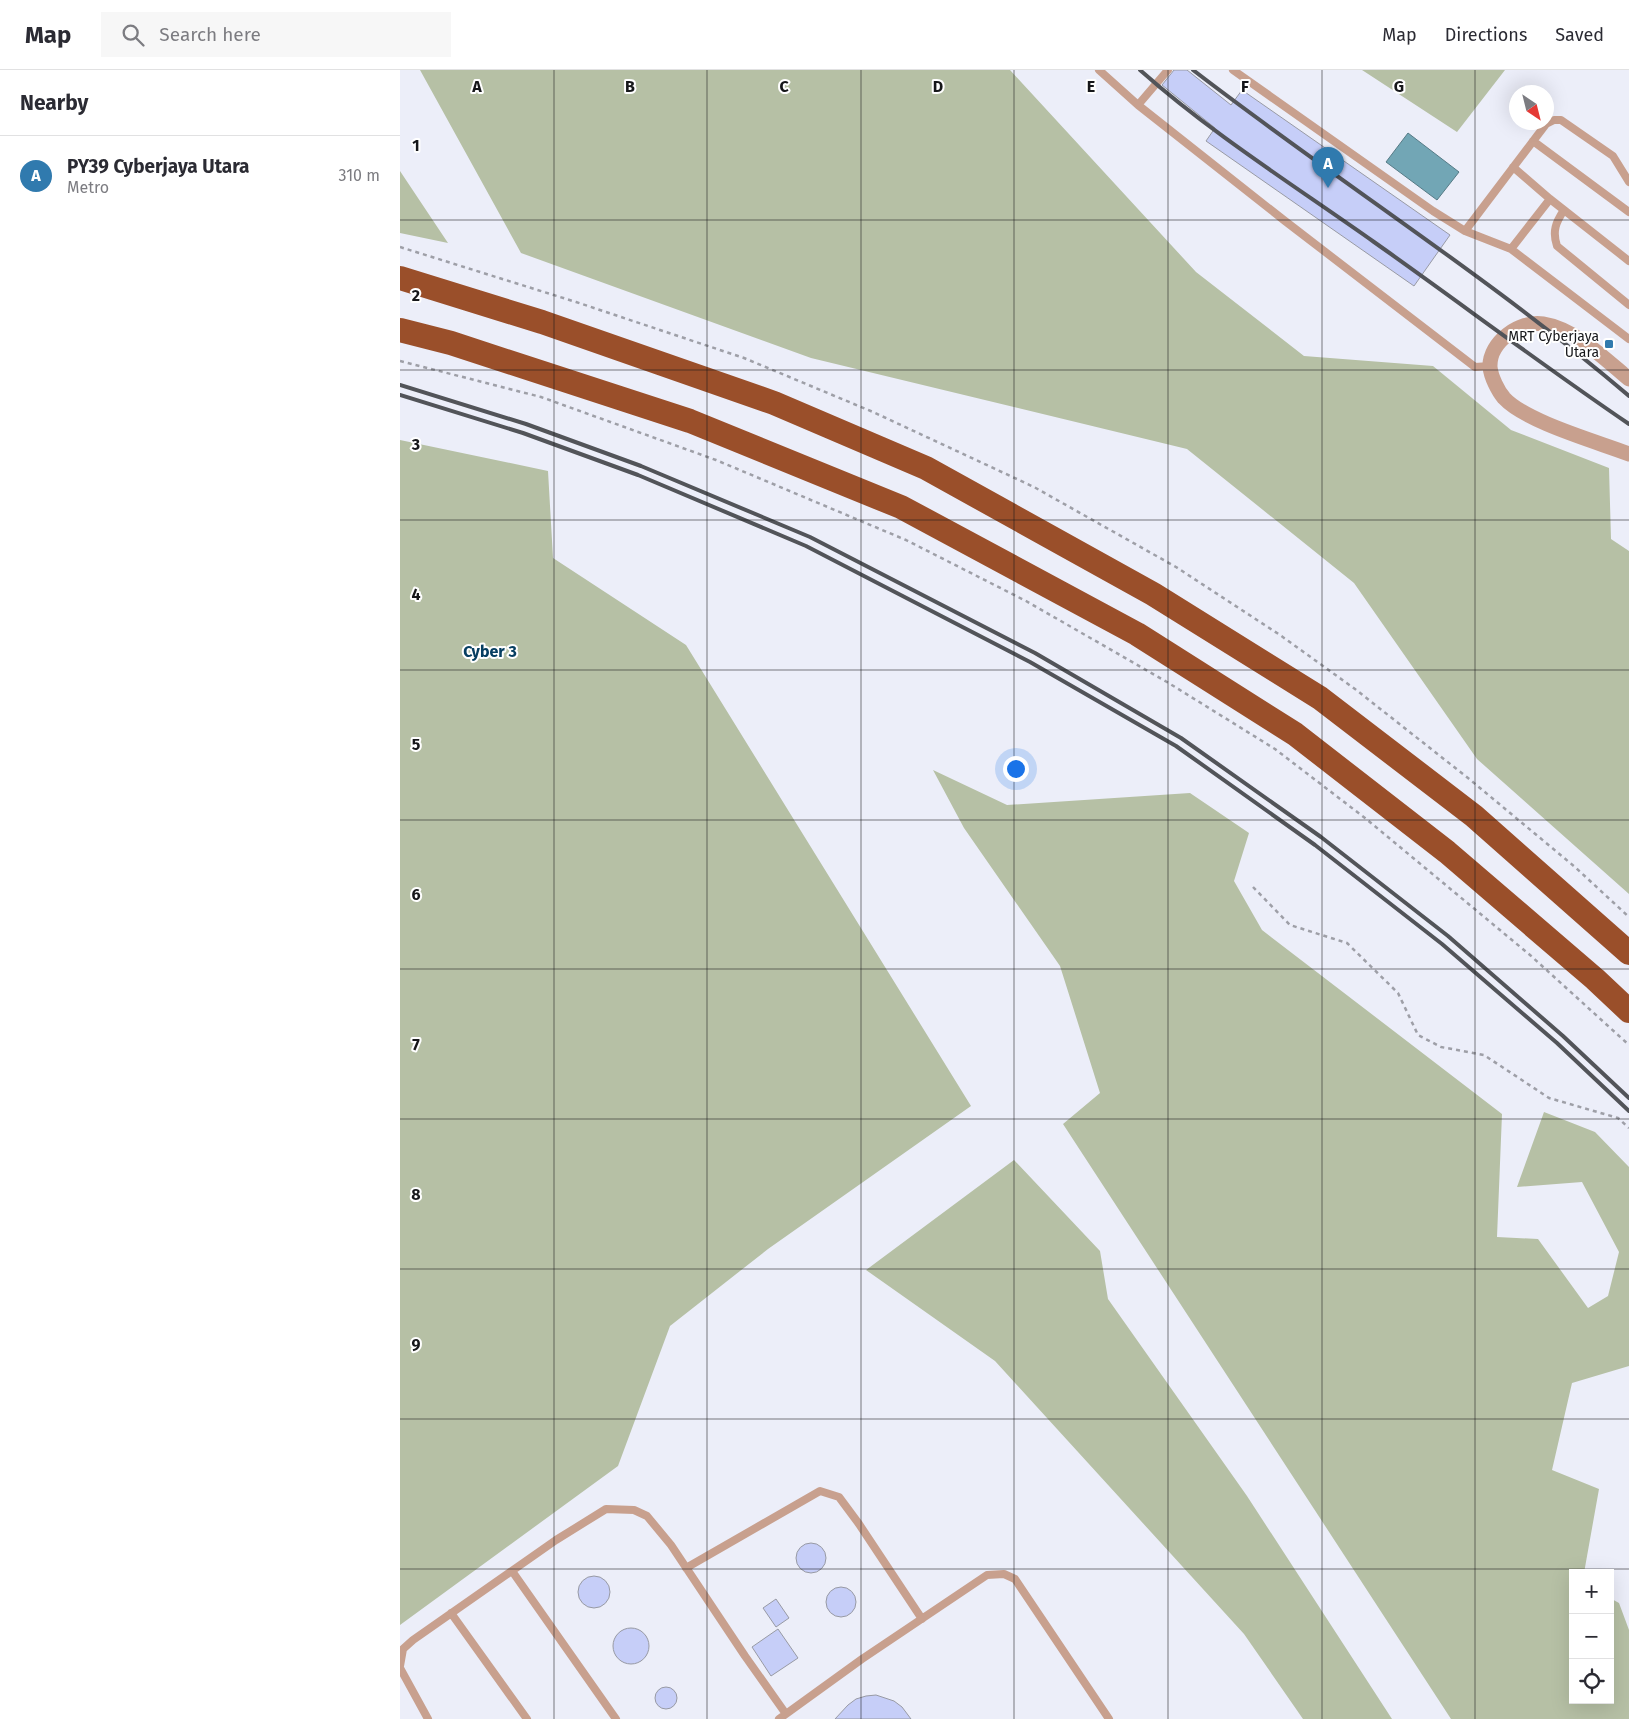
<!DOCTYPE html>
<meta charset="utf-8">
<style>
body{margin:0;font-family:"Fira Sans",sans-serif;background:#f7f7f7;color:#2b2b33}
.controls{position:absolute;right:15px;bottom:15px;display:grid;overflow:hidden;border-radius:0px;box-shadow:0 5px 20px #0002}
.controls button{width:45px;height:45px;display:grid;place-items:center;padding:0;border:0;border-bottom:1px solid #e1e1e2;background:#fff;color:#2b2b33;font:25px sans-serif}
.compass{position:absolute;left:1109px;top:15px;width:45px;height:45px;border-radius:50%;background:#fff;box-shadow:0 5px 20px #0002;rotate:145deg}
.you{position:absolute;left:615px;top:698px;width:18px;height:18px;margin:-12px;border:4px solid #fff;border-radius:50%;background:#1a73e8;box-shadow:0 0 0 8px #1a73e833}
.badge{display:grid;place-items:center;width:32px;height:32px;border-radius:50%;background:#307aae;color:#fff;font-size:16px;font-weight:700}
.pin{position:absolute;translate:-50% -41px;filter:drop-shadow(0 1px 2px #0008)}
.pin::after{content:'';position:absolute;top:26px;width:18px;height:15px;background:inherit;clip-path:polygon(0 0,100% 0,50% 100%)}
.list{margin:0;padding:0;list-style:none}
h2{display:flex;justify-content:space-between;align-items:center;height:65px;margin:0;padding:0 20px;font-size:21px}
h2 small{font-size:16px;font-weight:400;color:#7c7c81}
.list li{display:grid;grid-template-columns:32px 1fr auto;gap:15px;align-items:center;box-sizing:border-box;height:80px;padding:0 20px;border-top:1px solid #e1e1e2}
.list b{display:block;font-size:19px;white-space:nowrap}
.list p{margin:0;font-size:16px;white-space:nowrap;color:#7c7c81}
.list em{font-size:16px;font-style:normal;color:#7c7c81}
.icon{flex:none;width:28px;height:28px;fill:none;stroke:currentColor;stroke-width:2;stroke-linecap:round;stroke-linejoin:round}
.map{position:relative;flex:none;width:1229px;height:1649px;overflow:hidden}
header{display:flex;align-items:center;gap:30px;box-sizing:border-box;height:70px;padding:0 25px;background:#fff;border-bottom:1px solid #e1e1e2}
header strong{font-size:24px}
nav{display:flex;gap:28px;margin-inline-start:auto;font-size:18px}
.search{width:350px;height:45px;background:#f7f7f7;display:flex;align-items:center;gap:12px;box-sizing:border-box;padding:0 18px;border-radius:0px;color:#7c7c81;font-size:19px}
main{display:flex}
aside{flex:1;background:#fff}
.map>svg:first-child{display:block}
.green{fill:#b6c0a5}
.water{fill:#72a6b5;stroke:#567b86}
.building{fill:#c6cef8;stroke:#989aa4}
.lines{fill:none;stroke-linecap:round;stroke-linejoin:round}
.path{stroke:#9e9fa7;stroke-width:2.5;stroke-dasharray:4 4;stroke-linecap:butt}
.service{stroke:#c8a08e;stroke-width:8}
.minor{stroke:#c8a08e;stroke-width:15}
.trunk{stroke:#9a4f2a;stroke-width:24}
.rail{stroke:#525459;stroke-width:4}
.grid{fill:none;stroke:#16171a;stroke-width:1;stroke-opacity:0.55}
.poi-dot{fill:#307aae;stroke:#fff;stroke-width:2}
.labels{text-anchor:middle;stroke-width:4;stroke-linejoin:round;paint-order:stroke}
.poi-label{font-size:14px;fill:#16171a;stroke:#fff;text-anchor:end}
.quarter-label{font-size:16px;font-weight:bold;fill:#063e61;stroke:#fff}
.grid-label{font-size:16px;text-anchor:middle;font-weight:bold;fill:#16171a;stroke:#fff;stroke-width:4;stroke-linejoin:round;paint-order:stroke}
</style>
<header>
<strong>Map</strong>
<div class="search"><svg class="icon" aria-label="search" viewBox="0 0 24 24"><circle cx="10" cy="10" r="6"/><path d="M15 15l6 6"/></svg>Search here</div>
<nav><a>Map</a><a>Directions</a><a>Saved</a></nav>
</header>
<main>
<aside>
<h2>Nearby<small></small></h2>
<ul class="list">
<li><span class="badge">A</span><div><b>PY39 Cyberjaya Utara</b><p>Metro</p></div><em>310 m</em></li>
</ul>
</aside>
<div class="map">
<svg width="1229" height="1649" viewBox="0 0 1229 1649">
<rect width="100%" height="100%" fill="#eceef9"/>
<path class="green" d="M20 0H610L796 202 904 286 1033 296 1111 360 1209 398 1211 469 1229 481V824L1077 689 954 513 787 379 411 288 121 183Z
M962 0H1105L1057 62Z
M0 101 48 173 0 163Z
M0 370 148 401 153 488 286 575 571 1036 368 1179 270 1256 218 1396 0 1555Z
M533 700 607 735 790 723 849 763 834 811 862 860 1102 1044 1097 1167 1138 1169 1188 1238 1208 1226 1219 1182 1182 1112 1117 1117 1144 1042 1195 1062 1229 1097V1296L1172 1313 1152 1400 1199 1419 1184 1503H1173V1630H1210V1528L1219 1533 1229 1560V1649H1051L663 1054 700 1023 660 896 564 758Z
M614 1090 700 1181 708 1229 847 1426 992 1649H903L844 1564 595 1291 466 1200Z"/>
<path class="water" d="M1008 63 1059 102 1037 130 986 92Z"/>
<path class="building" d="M774 0H787L831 35 842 20 1050 165 1014 216 806 71 815 58 762 15Z
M396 1488a15 15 0 1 1 30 0a15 15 0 1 1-30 0Z
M178 1522a16 16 0 1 1 32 0a16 16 0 1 1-32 0Z
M426 1532a15 15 0 1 1 30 0a15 15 0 1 1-30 0Z
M376 1529 389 1548 376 1557 363 1538Z
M213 1576a18 18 0 1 1 36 0a18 18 0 1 1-36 0Z
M378 1559 398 1588 371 1606 352 1577Z
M255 1628a11 11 0 1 1 22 0a11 11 0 1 1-22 0Z
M476 1625 494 1631 502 1637 511 1649H435L448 1635 456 1629 466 1626Z"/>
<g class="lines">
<path class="path" d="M0 177 176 232 344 288 473 342 634 417 776 497 880 565 955 619 1068 708 1175 797 1229 847
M0 291 141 327 316 390 506 470 626 531 767 612 875 679 965 748 1130 885 1229 975
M853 817 890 855 947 873 998 923 1018 965 1041 977 1084 985 1149 1028 1218 1048 1229 1058"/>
<path class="service" d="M699 0 738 35 885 151 1075 297 1090 296
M833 0 1033 141 1065 161 1111 179 1229 269
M738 35 768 0
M1133 71 1229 142
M1113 97 1150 129 1229 191
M1164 140C1156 152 1152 161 1157 176L1229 235
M1065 161 1146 54 1154 50H1161L1213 86 1229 112
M1111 179 1150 129
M286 1498 420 1421 439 1427 459 1454 522 1549
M112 1501 216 1649
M51 1543 127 1649
M0 1596 3 1579 13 1570 156 1470 206 1439 234 1440 247 1446 271 1475 345 1586 386 1644
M0 1598 28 1649
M379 1649 462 1589 587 1505 604 1504 615 1509 709 1649"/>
<path class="minor" d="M1229 309C1205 289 1175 259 1143 254 1120 250 1089 272 1090 297 1091 307 1098 321 1104 328 1126 352 1198 372 1229 384"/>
<path class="trunk" d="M0 208 142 252 374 333 526 398 753 524 920 628 1074 746 1229 883
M0 260 51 273 290 351 501 437 737 564 895 664 1047 782 1195 909 1229 941"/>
<path class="rail" d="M740 0C812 64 895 116 974 172 1059 232 1142 295 1229 354
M793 0C937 111 1091 208 1229 326
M0 315 126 354 241 396 410 467 635 583 781 668 921 767 1048 866 1163 966 1229 1028
M0 325 123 363 238 405 406 476 630 592 776 676 915 775 1042 874 1157 973 1229 1041"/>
</g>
<path class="grid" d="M154 0V1649M307 0V1649M461 0V1649M614 0V1649M768 0V1649M922 0V1649M1075 0V1649M0 150H1229M0 300H1229M0 450H1229M0 600H1229M0 750H1229M0 899H1229M0 1049H1229M0 1199H1229M0 1349H1229M0 1499H1229"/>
<rect class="poi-dot" x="1204" y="269" width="10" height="10" rx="2.5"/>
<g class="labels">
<g class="poi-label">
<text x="1199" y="271">MRT Cyberjaya<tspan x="1199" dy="16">Utara</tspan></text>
</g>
<g class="quarter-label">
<text x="90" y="587">Cyber 3</text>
</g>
</g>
<g class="grid-label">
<text x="77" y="22">A</text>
<text x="230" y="22">B</text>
<text x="384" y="22">C</text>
<text x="538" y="22">D</text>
<text x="691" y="22">E</text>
<text x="845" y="22">F</text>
<text x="999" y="22">G</text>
<text x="16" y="81">1</text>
<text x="16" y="231">2</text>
<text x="16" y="380">3</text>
<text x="16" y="530">4</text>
<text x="16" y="680">5</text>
<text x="16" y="830">6</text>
<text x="16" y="980">7</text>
<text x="16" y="1130">8</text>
<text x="16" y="1280">9</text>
</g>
</svg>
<div class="controls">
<button>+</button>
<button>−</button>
<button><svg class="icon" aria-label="locate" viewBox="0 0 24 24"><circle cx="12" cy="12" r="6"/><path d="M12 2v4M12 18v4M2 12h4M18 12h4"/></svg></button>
</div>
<svg class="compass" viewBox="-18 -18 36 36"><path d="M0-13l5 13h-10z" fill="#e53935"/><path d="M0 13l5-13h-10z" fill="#7c7c81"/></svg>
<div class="you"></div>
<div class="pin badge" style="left:928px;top:118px">A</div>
</div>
</main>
